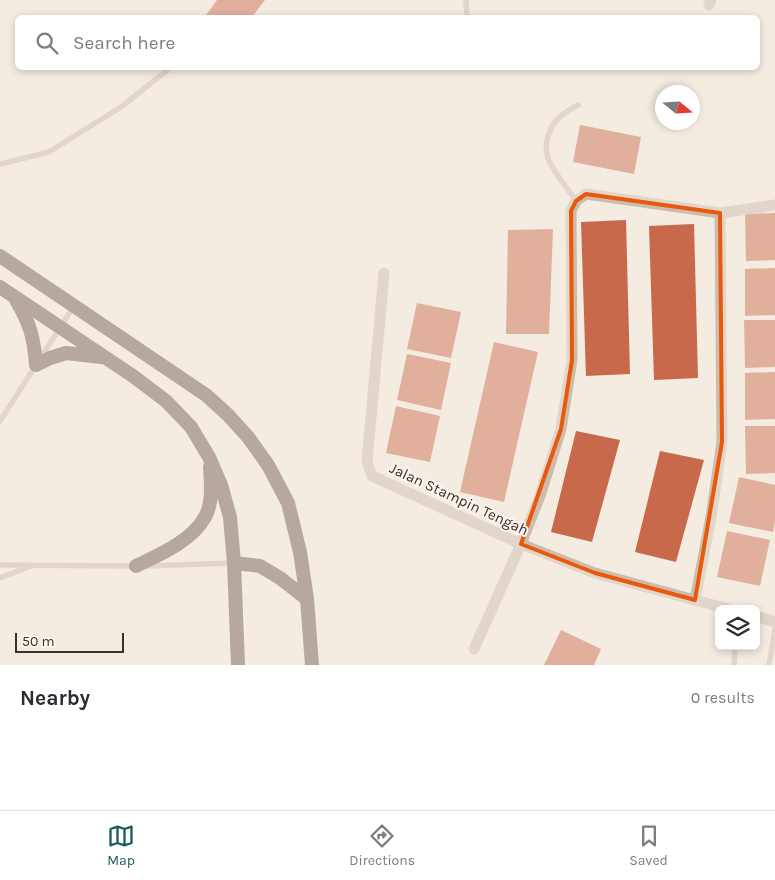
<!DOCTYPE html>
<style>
body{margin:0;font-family:Karla,sans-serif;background:#f2f2f3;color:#2b2b33}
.controls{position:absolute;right:15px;bottom:15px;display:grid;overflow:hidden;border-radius:8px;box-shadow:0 2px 8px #0003}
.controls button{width:45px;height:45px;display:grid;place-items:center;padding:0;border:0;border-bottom:1px solid #e1e1e2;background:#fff;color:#2b2b33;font:25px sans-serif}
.compass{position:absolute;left:655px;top:85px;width:45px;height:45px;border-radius:50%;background:#fff;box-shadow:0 2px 8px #0003;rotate:108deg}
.scale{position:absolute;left:15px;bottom:12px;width:109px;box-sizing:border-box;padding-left:5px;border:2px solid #3b302b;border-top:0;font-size:14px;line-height:18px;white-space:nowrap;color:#3b302b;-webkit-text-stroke:4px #fbf5ee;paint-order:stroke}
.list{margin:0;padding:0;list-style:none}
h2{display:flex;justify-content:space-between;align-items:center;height:65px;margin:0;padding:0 20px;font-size:21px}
h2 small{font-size:16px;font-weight:400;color:#7c7c81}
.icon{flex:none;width:28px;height:28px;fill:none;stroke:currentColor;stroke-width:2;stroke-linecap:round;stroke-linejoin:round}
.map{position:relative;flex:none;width:775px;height:665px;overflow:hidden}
.search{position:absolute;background:#fff;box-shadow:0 2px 8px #0003;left:15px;right:15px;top:15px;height:55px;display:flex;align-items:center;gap:12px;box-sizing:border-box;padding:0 18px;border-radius:8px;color:#7c7c81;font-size:19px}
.sheet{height:145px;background:#fff}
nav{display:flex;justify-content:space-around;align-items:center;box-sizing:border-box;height:70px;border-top:1px solid #e1e1e2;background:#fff;font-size:14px;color:#7c7c81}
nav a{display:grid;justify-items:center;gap:2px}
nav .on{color:#1f5a5e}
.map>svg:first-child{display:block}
.building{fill:#c8694b}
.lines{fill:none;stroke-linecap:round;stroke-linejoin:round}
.service{stroke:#cdbbac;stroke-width:5.5}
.minor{stroke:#cdbbac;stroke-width:11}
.trunk{stroke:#6c584f;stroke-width:14}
.marked{fill:none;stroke:#e8590c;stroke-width:4;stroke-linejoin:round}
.labels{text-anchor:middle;stroke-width:4;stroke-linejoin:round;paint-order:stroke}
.street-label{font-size:15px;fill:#3b302b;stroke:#fbf5ee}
</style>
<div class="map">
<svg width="775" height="665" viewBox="0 0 775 665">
<rect width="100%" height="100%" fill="#f4ebe1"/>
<path class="building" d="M217 0H265L251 18H204Z
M580 125 641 137 634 174 573 162Z
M775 213V260L746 261 745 214Z
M626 220 630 374 586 376 581 222Z
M694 224 698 378 654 380 649 226Z
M553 229 549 334H506L508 230Z
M775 268V315L745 316V269Z
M417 303 461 312 451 358 407 349Z
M744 320H775V367L745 368Z
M494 342 538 352 504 502 460 492Z
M407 354 451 363 441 410 397 400Z
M775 372V419L745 420V373Z
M396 406 440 416 430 462 386 453Z
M745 426H775V473L746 474Z
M576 431 620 440 592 542 551 532Z
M660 451 704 460 676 562 635 552Z
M739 477 775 485V521L773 532 729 523Z
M727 531 770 540 760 586 717 577Z
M561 630 601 649 594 665H544Z"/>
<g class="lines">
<path class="service" d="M466 0 467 18
M0 164 49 152 121 107 170 68
M576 201C569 190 551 169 548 158 543 143 550 125 561 116 566 112 572 108 578 105
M0 421 74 306
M0 565 135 566
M147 566 233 563
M0 578 31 566
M734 665 735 646
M769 665 775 630"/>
<path class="minor" d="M709 5 711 0
M384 273 367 462 372 476 521 544 595 573 728 609
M695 600 711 517 722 442 720 213
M756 616 775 622
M474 649 521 544 540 496 561 429 572 360 571 211 576 201 586 194 720 213 775 205"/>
<path class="trunk" d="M0 256 206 395 228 415 248 437 268 465 288 503 300 552 307 599 312 665
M0 287 133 376 166 401 191 427 209 457 221 485 230 517 234 563 238 665
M16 300C30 323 34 338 36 365L50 358 66 353 101 357
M234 563 260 566 280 578 307 599
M136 566C159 555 192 541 205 517 213 503 211 483 210 467"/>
</g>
<path d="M0 0H775V665H0ZM586 194 720 213 722 442 695 600 595 573 521 544 561 429 572 360 571 211 576 201Z" fill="#f4ebe1" fill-opacity=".55" fill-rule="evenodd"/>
<path class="marked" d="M586 194 720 213 722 442 695 600 595 573 521 544 561 429 572 360 571 211 576 201Z"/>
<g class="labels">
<g class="street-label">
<text transform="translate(459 499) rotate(25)" y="5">Jalan Stampin Tengah</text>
</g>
</g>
</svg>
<div class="controls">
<button><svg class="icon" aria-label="layers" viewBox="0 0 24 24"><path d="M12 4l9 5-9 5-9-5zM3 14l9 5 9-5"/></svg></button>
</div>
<svg class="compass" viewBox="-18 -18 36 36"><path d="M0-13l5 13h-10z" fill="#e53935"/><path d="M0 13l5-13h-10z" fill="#7c7c81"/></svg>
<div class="scale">50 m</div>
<div class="search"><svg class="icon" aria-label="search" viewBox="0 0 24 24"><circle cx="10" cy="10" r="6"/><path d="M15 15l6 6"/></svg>Search here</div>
</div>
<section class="sheet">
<h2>Nearby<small>0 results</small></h2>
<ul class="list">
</ul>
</section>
<nav>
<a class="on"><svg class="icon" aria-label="map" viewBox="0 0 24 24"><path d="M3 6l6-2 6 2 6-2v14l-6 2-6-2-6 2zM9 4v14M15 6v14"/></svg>Map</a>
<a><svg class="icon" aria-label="directions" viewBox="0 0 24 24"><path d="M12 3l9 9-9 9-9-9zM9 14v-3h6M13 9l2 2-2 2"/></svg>Directions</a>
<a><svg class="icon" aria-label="saved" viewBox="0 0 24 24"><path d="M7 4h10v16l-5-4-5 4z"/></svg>Saved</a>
</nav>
